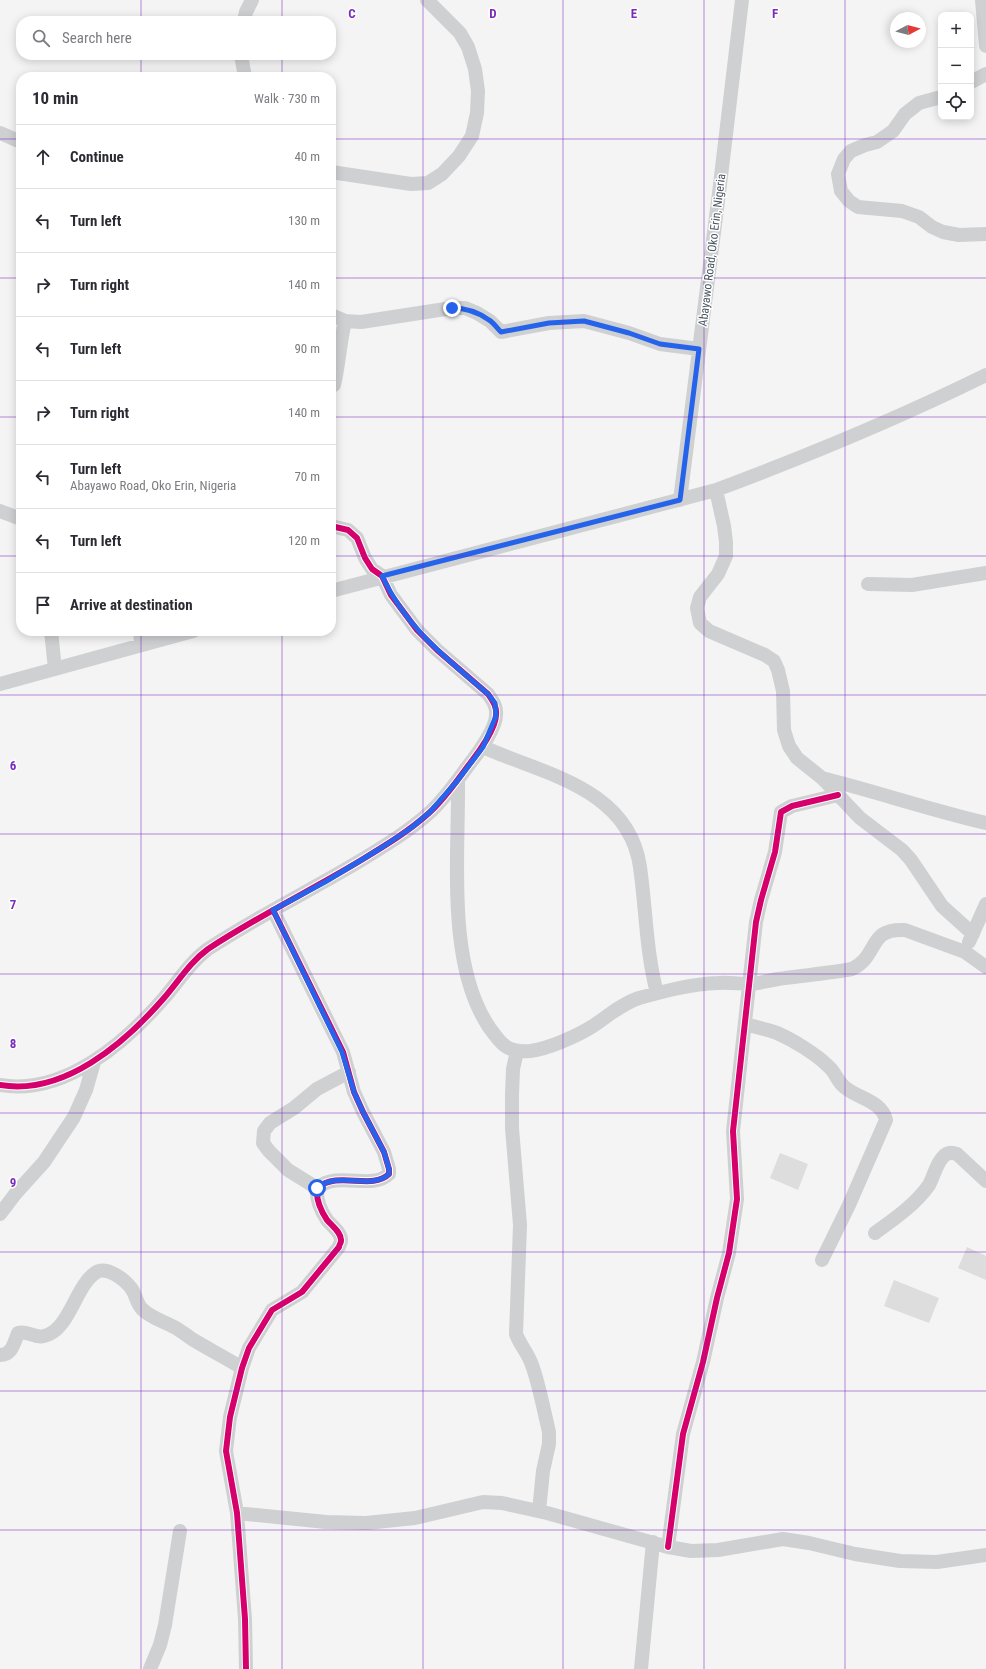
<!DOCTYPE html>
<meta charset="utf-8">
<style>
body{margin:0;font-family:"Roboto Condensed",sans-serif;background:#f7f7f7;color:#2b2b33}
.controls{position:absolute;right:12px;top:12px;display:grid;overflow:hidden;border-radius:8px;box-shadow:0 2px 10px #0003}
.controls button{width:36px;height:36px;display:grid;place-items:center;padding:0;border:0;border-bottom:1px solid #e1e1e2;background:#fff;color:#2b2b33;font:20px sans-serif}
.compass{position:absolute;left:890px;top:12px;width:36px;height:36px;border-radius:50%;background:#fff;box-shadow:0 2px 10px #0003;rotate:83deg}
.stop{position:absolute;width:12px;height:12px;margin:-9px;border:3px solid #2563eb;border-radius:50%;background:#fff}
.stop.end{background:#2563eb;border-color:#fff;box-shadow:0 1px 4px #0008}
.list{margin:0;padding:0;list-style:none}
h2{display:flex;justify-content:space-between;align-items:center;height:52px;margin:0;padding:0 16px;font-size:17px}
h2 small{font-size:13px;font-weight:400;color:#7c7c81}
.list li{display:grid;grid-template-columns:26px 1fr auto;gap:12px;align-items:center;box-sizing:border-box;height:64px;padding:0 16px;border-top:1px solid #e1e1e2}
.list b{display:block;font-size:15px;white-space:nowrap}
.list p{margin:0;font-size:13px;white-space:nowrap;color:#7c7c81}
.list em{font-size:13px;font-style:normal;color:#7c7c81}
.icon{flex:none;width:22px;height:22px;fill:none;stroke:currentColor;stroke-width:2;stroke-linecap:round;stroke-linejoin:round}
.map{position:relative;flex:none;width:986px;height:1669px;overflow:hidden}
.search{position:absolute;background:#fff;box-shadow:0 2px 10px #0003;left:16px;top:16px;width:320px;height:44px;display:flex;align-items:center;gap:10px;box-sizing:border-box;padding:0 14px;border-radius:16px;color:#7c7c81;font-size:15px}
.panel{position:absolute;background:#fff;box-shadow:0 2px 10px #0003;left:16px;top:72px;width:320px;height:564px;border-radius:16px}
.map>svg:first-child{display:block}
.building{fill:#ddddde}
.lines{fill:none;stroke-linecap:round;stroke-linejoin:round}
.minor{stroke:#ced0d2;stroke-width:14}
.cycleway-casing{stroke:#fff;stroke-width:8}
.cycleway{stroke:#d6006c;stroke-width:6}
.route{stroke:#2563eb;stroke-width:5}
.grid{fill:none;stroke:#7b2cbf;stroke-width:1;stroke-opacity:0.55}
.labels{text-anchor:middle;stroke-width:3;stroke-linejoin:round;paint-order:stroke}
.street-label{font-size:12px;fill:#4a5661;stroke:#fff}
.grid-label{font-size:13px;text-anchor:middle;font-weight:bold;fill:#7b2cbf;stroke:#fff;stroke-width:3;stroke-linejoin:round;paint-order:stroke}
</style>
<div class="map">
<svg width="986" height="1669" viewBox="0 0 986 1669">
<rect width="100%" height="100%" fill="#f4f4f4"/>
<path class="building" d="M780 1153 808 1164 798 1190 770 1178Z
M967 1247 986 1256V1280L958 1268Z
M894 1280 939 1298 929 1323 884 1306Z"/>
<g class="lines">
<path class="minor" d="M982 0 986 46
M244 21 246 12 252 0
M241 55 245 77
M971 82 986 74
M941 97 919 103 905 114 893 131 877 142 865 145 851 151 844 159 838 174 841 191 849 201 858 207 902 211 919 217 932 227 943 232 959 235 986 234
M0 133 21 142
M331 172 411 184 428 183 442 174 459 156 472 136 477 113 478 91 475 69 468 47 460 33 427 0
M331 315 345 321 361 322 452 308H465L477 313 490 321 501 332 549 323 584 321 629 333 660 344 699 349
M331 386 334 385C339 364 340 342 345 321
M716 490 724 526 726 542V556L718 574 700 597 697 608 700 623 709 631 765 655 774 661 778 670 783 691 784 730 789 746 797 758 822 778 860 818 902 850 911 860 942 906 973 934
M680 500 719 193 742 0
M0 511 21 519
M868 584 912 585 986 573
M331 591 716 490C807 456 899 418 986 375
M51 631 55 669
M140 631 141 645
M0 684 193 631
M483 747C543 774 629 788 640 867 646 909 646 952 657 993
M822 778C877 792 931 810 986 823
M458 781C459 854 446 963 489 1027 501 1044 507 1053 530 1051 548 1049 577 1036 593 1026 608 1016 621 1004 639 998 665 991 691 984 718 983 729 982 740 984 750 984 762 983 774 979 785 978 808 975 830 973 852 969 880 955 867 928 905 930L965 952 986 967
M969 942 986 904
M745 1024C755 1027 767 1029 777 1033 793 1040 816 1054 828 1066 837 1073 836 1082 847 1089 861 1099 882 1102 886 1120L849 1205 822 1260
M517 1051 513 1069 512 1095V1128L520 1225 516 1334C520 1345 528 1353 532 1365 539 1384 544 1411 549 1432V1444L543 1471 539 1511
M0 1085C64 1096 125 1043 164 998 178 982 190 962 208 949 258 916 312 890 363 859 386 845 409 831 429 813 445 799 458 779 471 762 479 752 496 728 496 715 497 707 493 701 488 694L437 650 417 630 391 595 382 576 372 569 365 558 357 538 348 530 331 526
M317 1188 288 1170 269 1151 263 1143 264 1131 270 1123 294 1108 317 1089 349 1072
M0 1214 16 1193 44 1162 74 1117 86 1090 94 1062
M875 1233C894 1219 916 1204 929 1185 934 1176 936 1164 943 1157 947 1152 952 1152 957 1154L986 1181
M0 1355C12 1355 14 1343 18 1333 29 1330 34 1339 44 1336 69 1331 75 1287 95 1273 106 1265 124 1279 131 1288 136 1294 136 1303 142 1309 151 1318 163 1321 174 1327 180 1330 186 1335 192 1339 208 1349 225 1357 242 1368
M237 1513 326 1522 366 1523 415 1518 483 1502 502 1503 547 1513 668 1547 691 1551 718 1550 783 1539 809 1543 855 1554 900 1561 937 1562 986 1555
M668 1547 683 1434 703 1362 717 1298 729 1253 737 1199 733 1131 756 922 761 900 775 852 781 812 792 806 838 795
M150 1669 160 1645 165 1625 180 1531
M246 1669 245 1619 237 1513 226 1451 230 1417 242 1368 249 1348 272 1310 302 1292 339 1247C339 1245 341 1243 341 1241 342 1233 332 1226 327 1220 321 1211 316 1199 317 1188 339 1170 371 1191 389 1174V1169L384 1152 363 1112 354 1092 343 1052 273 910
M641 1669 653 1542"/>
<defs>
<path id="cycleway" d="M0 1085C64 1096 125 1043 164 998 178 982 190 962 208 949 258 916 312 890 363 859 386 845 409 831 429 813 445 799 458 779 471 762 479 752 496 728 496 715 497 707 493 701 488 694L437 650 417 630 391 595 382 576 372 569 365 558 357 538 348 530 331 526
M668 1547 683 1434 703 1362 717 1298 729 1253 737 1199 733 1131 756 922 761 900 775 852 781 812 792 806 838 795
M246 1669 245 1619 237 1513 226 1451 230 1417 242 1368 249 1348 272 1310 302 1292 339 1247C339 1245 341 1243 341 1241 342 1233 332 1226 327 1220 321 1211 316 1199 317 1188 339 1170 371 1191 389 1174V1169L384 1152 363 1112 354 1092 343 1052 273 910"/>
</defs>
<use href="#cycleway" class="cycleway-casing"/>
<use href="#cycleway" class="cycleway"/>
</g>
<g class="lines">
<path class="route" d="M317 1188C339 1170 371 1191 389 1174V1169L384 1152 363 1112 354 1092 342 1052 273 910 325 882 381 848 411 828 430 812 458 780 483 747 496 716 495 703 488 694C445 657 407 629 382 576L680 500 699 349 660 344 629 333 584 321 549 323 501 332C497 328 494 323 489 320 478 312 465 308 452 308"/>
</g>
<path class="grid" d="M141 0V21M282 0V21M423 0V1669M563 0V1669M704 0V1669M845 0V1669M141 55V77M282 55V77M0 139H21M331 139H986M0 278H21M331 278H986M0 417H21M331 417H986M0 556H21M331 556H986M141 631V1669M282 631V1669M0 695H986M0 834H986M0 974H986M0 1113H986M0 1252H986M0 1391H986M0 1530H986"/>
<g class="labels">
<g class="street-label">
<text transform="translate(712 250) rotate(-83)" y="4">Abayawo Road, Oko Erin, Nigeria</text>
</g>
</g>
<g class="grid-label">
<text x="352" y="18">C</text>
<text x="493" y="18">D</text>
<text x="634" y="18">E</text>
<text x="775" y="18">F</text>
<text x="13" y="770">6</text>
<text x="13" y="909">7</text>
<text x="13" y="1048">8</text>
<text x="13" y="1187">9</text>
</g>
</svg>
<div class="controls">
<button>+</button>
<button>−</button>
<button><svg class="icon" aria-label="locate" viewBox="0 0 24 24"><circle cx="12" cy="12" r="6"/><path d="M12 2v4M12 18v4M2 12h4M18 12h4"/></svg></button>
</div>
<svg class="compass" viewBox="-18 -18 36 36"><path d="M0-13l5 13h-10z" fill="#e53935"/><path d="M0 13l5-13h-10z" fill="#7c7c81"/></svg>
<div class="stop" style="left:317px;top:1188px"></div>
<div class="stop end" style="left:452px;top:308px"></div>
<div class="search"><svg class="icon" aria-label="search" viewBox="0 0 24 24"><circle cx="10" cy="10" r="6"/><path d="M15 15l6 6"/></svg>Search here</div>
<section class="panel">
<h2>10 min<small>Walk · 730 m</small></h2>
<ul class="list">
<li><svg class="icon" aria-label="ahead" viewBox="0 0 24 24"><path d="M12 20V5M6 11l6-6 6 6"/></svg><div><b>Continue</b></div><em>40 m</em></li>
<li><svg class="icon" aria-label="left" viewBox="0 0 24 24"><path d="M17 20v-9H6M10 6l-5 5 5 5"/></svg><div><b>Turn left</b></div><em>130 m</em></li>
<li><svg class="icon" aria-label="right" viewBox="0 0 24 24"><path d="M7 20v-9h11M14 6l5 5-5 5"/></svg><div><b>Turn right</b></div><em>140 m</em></li>
<li><svg class="icon" aria-label="left" viewBox="0 0 24 24"><path d="M17 20v-9H6M10 6l-5 5 5 5"/></svg><div><b>Turn left</b></div><em>90 m</em></li>
<li><svg class="icon" aria-label="right" viewBox="0 0 24 24"><path d="M7 20v-9h11M14 6l5 5-5 5"/></svg><div><b>Turn right</b></div><em>140 m</em></li>
<li><svg class="icon" aria-label="left" viewBox="0 0 24 24"><path d="M17 20v-9H6M10 6l-5 5 5 5"/></svg><div><b>Turn left</b><p>Abayawo Road, Oko Erin, Nigeria</p></div><em>70 m</em></li>
<li><svg class="icon" aria-label="left" viewBox="0 0 24 24"><path d="M17 20v-9H6M10 6l-5 5 5 5"/></svg><div><b>Turn left</b></div><em>120 m</em></li>
<li><svg class="icon" aria-label="arrive" viewBox="0 0 24 24"><path d="M6 21V4h12l-3 4 3 4H6"/></svg><div><b>Arrive at destination</b></div></li>
</ul>
</section>
</div>
